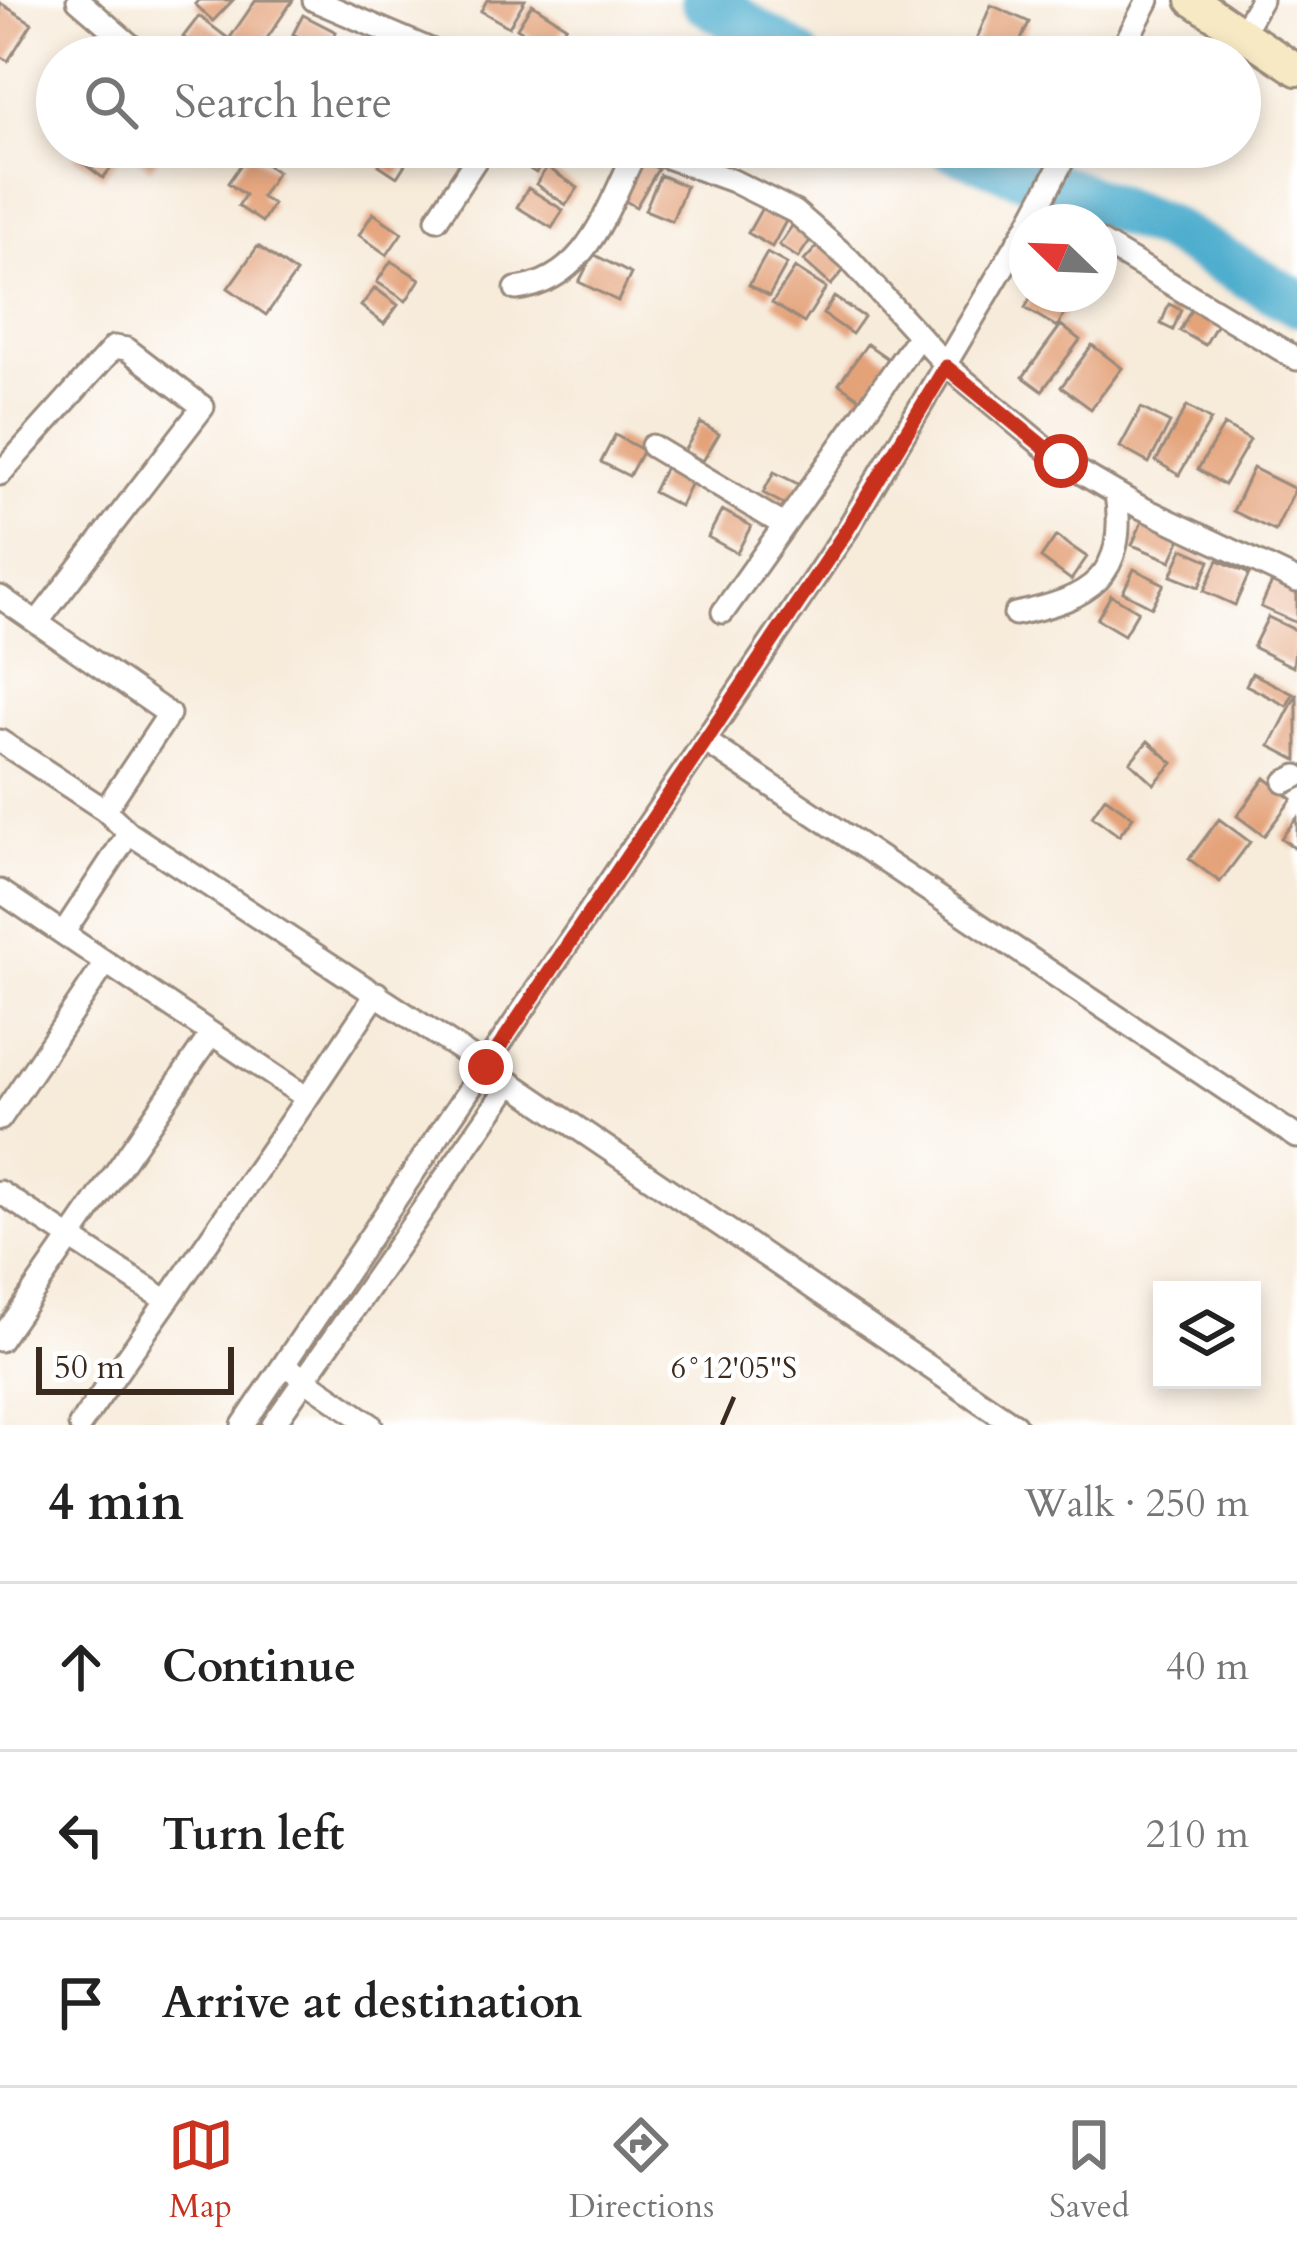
<!DOCTYPE html>
<meta charset="utf-8">
<style>
body{margin:0;font-family:Cardo,serif;background:#f2f2f2;color:#222}
.controls{position:absolute;right:36px;bottom:36px;display:grid;overflow:hidden;border-radius:0px;box-shadow:0 6px 18px #0003}
.controls button{width:108px;height:108px;display:grid;place-items:center;padding:0;border:0;border-bottom:3px solid #e0e0e0;background:#fff;color:#222;font:60px sans-serif}
.compass{position:absolute;left:1009px;top:204px;width:108px;height:108px;border-radius:50%;background:#fff;box-shadow:0 6px 18px #0003;rotate:293deg}
.scale{position:absolute;left:36px;bottom:30px;width:198px;box-sizing:border-box;padding-left:12px;border:6px solid #3b2a1e;border-top:0;font-size:33px;line-height:42px;white-space:nowrap;color:#3b2a1e;-webkit-text-stroke:9px #fff;paint-order:stroke}
.stop{position:absolute;width:36px;height:36px;margin:-27px;border:9px solid #c8321e;border-radius:50%;background:#fff}
.stop.end{background:#c8321e;border-color:#fff;box-shadow:0 3px 12px #0008}
.list{margin:0;padding:0;list-style:none}
h2{display:flex;justify-content:space-between;align-items:center;height:156px;margin:0;padding:0 48px;font-size:51px}
h2 small{font-size:39px;font-weight:400;color:#767676}
.list li{display:grid;grid-template-columns:78px 1fr auto;gap:36px;align-items:center;box-sizing:border-box;height:168px;padding:0 48px;border-top:3px solid #e0e0e0}
.list b{display:block;font-size:45px;white-space:nowrap}
.list em{font-size:39px;font-style:normal;color:#767676}
.icon{flex:none;width:66px;height:66px;fill:none;stroke:currentColor;stroke-width:2;stroke-linecap:round;stroke-linejoin:round}
.map{position:relative;flex:none;width:1297px;height:1425px;overflow:hidden}
.search{position:absolute;background:#fff;box-shadow:0 6px 18px #0003;left:36px;right:36px;top:36px;height:132px;display:flex;align-items:center;gap:30px;box-sizing:border-box;padding:0 42px;border-radius:66px;color:#767676;font-size:45px}
.sheet{height:660px;background:#fff}
nav{display:flex;justify-content:space-around;align-items:center;box-sizing:border-box;height:168px;border-top:3px solid #e0e0e0;background:#fff;font-size:33px;color:#767676}
nav a{display:grid;justify-items:center;gap:6px}
nav .on{color:#c8321e}
.map>svg:first-child{display:block}
.lines{fill:none;stroke-linecap:round;stroke-linejoin:round}
.river{stroke:#4faece;stroke-width:48}
.building{fill:#e4a279}
.minor-casing{stroke:#998a7c;stroke-width:27}
.secondary-casing{stroke:#998a7c;stroke-width:36}
.minor{stroke:#fff;stroke-width:21}
.secondary{stroke:#f7e9c3;stroke-width:30}
.route{stroke:#c8321e;stroke-width:15}
.ticks{fill:none;stroke:#3b2a1e;stroke-width:4.5}
.ticks-label{font-size:30px;text-anchor:middle;fill:#3b2a1e;stroke:#fff;stroke-width:9;stroke-linejoin:round;paint-order:stroke}
</style>
<div class="map">
<svg width="1297" height="1425" viewBox="0 0 1297 1425">
<rect width="100%" height="100%" fill="#fff"/>
<filter id="ink" filterUnits="userSpaceOnUse"><feTurbulence type="fractalNoise" baseFrequency=".00833" numOctaves="2"/><feDisplacementMap in="SourceGraphic" scale="24" xChannelSelector="R" yChannelSelector="G"/><feConvolveMatrix kernelMatrix="1 2 1 2 8 2 1 2 1" color-interpolation-filters="sRGB"/></filter>
<filter id="wash" filterUnits="userSpaceOnUse"><feTurbulence type="fractalNoise" baseFrequency=".004" numOctaves="4" result="noise"/><feDisplacementMap in="SourceGraphic" scale="48" xChannelSelector="R" yChannelSelector="G"/><feGaussianBlur stdDeviation="2.7" result="paint"/><feColorMatrix in="noise" values="0 0 0 0 0 0 0 0 0 0 0 0 0 0 0 0 0 1.4 0 .05"/><feComposite in="paint" operator="in"/></filter>
<g filter="url(#wash)">
<rect width="100%" height="100%" fill="#f7ebda"/>
<g class="lines">
<path class="river" d="M704 0 797 57
M952 147 1165 228 1297 303"/>
</g>
<g id="blocks">
<path class="building" d="M199 0H233L213 21 195 4Z
M256 0H293L255 56 233 41 222 57H209L183 37 199 16 229 39Z
M487 0H525L509 27 481 11Z
M0 3 32 23 8 61 0 56Z
M532 4 566 26 550 50 517 28Z
M991 5 1029 22 1013 57H969Z
M303 15 336 32 326 51 293 34Z
M631 42 656 57H622Z
M81 147H113L122 154 103 178 74 156Z
M126 147H166L150 169Z
M391 147H416L397 177 379 165Z
M510 147H552L536 173 505 154Z
M249 153 277 172 261 197 273 204 262 222 238 206 245 195 228 183Z
M637 157 658 169 636 207 615 195Z
M547 167 578 188 566 205 536 184Z
M660 175 686 186 672 221 645 210Z
M528 188 563 210 552 228 517 207Z
M762 208 786 221 772 247 748 233Z
M373 213 402 233 387 255 359 235Z
M794 223 813 236 798 258 779 245Z
M822 241 849 264 831 285 804 261Z
M258 246 296 273 266 315 228 288Z
M767 253 787 264 769 296 749 285Z
M593 254 631 274 618 301 579 282Z
M391 261 420 279 406 301 377 282Z
M795 268 826 288 804 323 772 303Z
M375 288 398 305 384 324 361 306Z
M1033 294H1073L1076 295 1057 327 1025 308Z
M834 297 864 317 852 334 823 314Z
M1169 304 1181 310 1173 330 1161 324Z
M1191 310 1217 324 1205 345 1180 331Z
M1061 325 1080 340 1042 391 1023 377Z
M867 344 890 360 862 400 839 384Z
M1092 345 1122 368 1091 409 1061 387Z
M1187 406 1211 420 1179 475 1156 461Z
M1141 408 1170 423 1149 463 1120 447Z
M701 423 719 434 703 461 684 451Z
M1224 425 1250 440 1224 485 1198 469Z
M615 435 643 450 629 476 601 462Z
M667 463 694 476 680 506 653 492Z
M1253 468 1295 489 1275 531 1233 511Z
M774 472 802 486 791 508 763 493Z
M722 510 751 526 737 553 708 537Z
M1144 517 1183 534 1171 561 1132 545Z
M1056 536 1087 557 1071 580 1041 558Z
M1183 549 1210 561 1199 587 1171 576Z
M1218 560 1249 574 1235 605 1204 591Z
M1134 569 1164 584 1152 607 1123 592Z
M1273 580 1297 590V623L1261 607Z
M1111 595 1138 611 1124 635 1097 619Z
M1268 617 1297 631 1293 667 1253 647Z
M1252 673 1293 694 1287 706 1246 685Z
M1297 694V760L1270 746Z
M1148 741 1173 763 1154 784 1130 762Z
M1265 778 1292 799 1264 836 1237 816Z
M1105 797 1133 817 1119 836 1092 816Z
M1297 818V850L1281 838Z
M1219 819 1250 842 1220 882 1189 859Z"/>
</g>
</g>
<g filter="url(#ink)">
<use href="#blocks" fill-opacity="0" stroke="#998a7c" stroke-width="3"/>
<g class="lines">
<defs>
<path id="minor" d="M78 0 144 57
M314 0 447 57
M1242 33 1261 0
M1118 57 1148 0
M639 147 733 181 795 212 850 260 947 366 1061 461 1138 506 1297 581
M437 219 484 147
M1030 222 1070 147
M1099 241 1297 359
M516 289C589 280 607 206 638 147
M652 446 782 524
M0 474 114 347 127 349 203 407 39 620
M0 597 169 714 105 810
M723 612 918 337
M1015 614C1090 599 1128 577 1116 493
M0 741 105 810 129 833 511 1083 273 1425
M705 741 1297 1137
M1285 782 1297 776
M0 891 307 1098 377 993
M64 932 129 833
M511 1083 1015 1425
M0 1119 105 964
M0 1192 167 1301 80 1425
M167 1301 307 1098
M0 1340 210 1036
M296 1373 371 1425
M243 1425 847 530 1027 227"/>
<path id="secondary" d="M1192 0 1297 70"/>
</defs>
<use href="#minor" class="minor-casing"/>
<use href="#secondary" class="secondary-casing"/>
<use href="#minor" class="minor"/>
<use href="#secondary" class="secondary"/>
</g>
</g>
<g class="lines" filter="url(#ink)">
<path class="route" d="M486 1067 847 530 946 367 1061 461"/>
</g>
<path class="ticks" d="M722 1425 734 1397"/>
<g class="ticks-label">
<text x="734" y="1378">6°12'05"S</text>
</g>
</svg>
<div class="controls">
<button><svg class="icon" aria-label="layers" viewBox="0 0 24 24"><path d="M12 4l9 5-9 5-9-5zM3 14l9 5 9-5"/></svg></button>
</div>
<svg class="compass" viewBox="-18 -18 36 36"><path d="M0-13l5 13h-10z" fill="#e53935"/><path d="M0 13l5-13h-10z" fill="#767676"/></svg>
<div class="scale">50 m</div>
<div class="stop" style="left:1061px;top:461px"></div>
<div class="stop end" style="left:486px;top:1067px"></div>
<div class="search"><svg class="icon" aria-label="search" viewBox="0 0 24 24"><circle cx="10" cy="10" r="6"/><path d="M15 15l6 6"/></svg>Search here</div>
</div>
<section class="sheet">
<h2>4 min<small>Walk · 250 m</small></h2>
<ul class="list">
<li><svg class="icon" aria-label="ahead" viewBox="0 0 24 24"><path d="M12 20V5M6 11l6-6 6 6"/></svg><div><b>Continue</b></div><em>40 m</em></li>
<li><svg class="icon" aria-label="left" viewBox="0 0 24 24"><path d="M17 20v-9H6M10 6l-5 5 5 5"/></svg><div><b>Turn left</b></div><em>210 m</em></li>
<li><svg class="icon" aria-label="arrive" viewBox="0 0 24 24"><path d="M6 21V4h12l-3 4 3 4H6"/></svg><div><b>Arrive at destination</b></div></li>
</ul>
</section>
<nav>
<a class="on"><svg class="icon" aria-label="map" viewBox="0 0 24 24"><path d="M3 6l6-2 6 2 6-2v14l-6 2-6-2-6 2zM9 4v14M15 6v14"/></svg>Map</a>
<a><svg class="icon" aria-label="directions" viewBox="0 0 24 24"><path d="M12 3l9 9-9 9-9-9zM9 14v-3h6M13 9l2 2-2 2"/></svg>Directions</a>
<a><svg class="icon" aria-label="saved" viewBox="0 0 24 24"><path d="M7 4h10v16l-5-4-5 4z"/></svg>Saved</a>
</nav>
